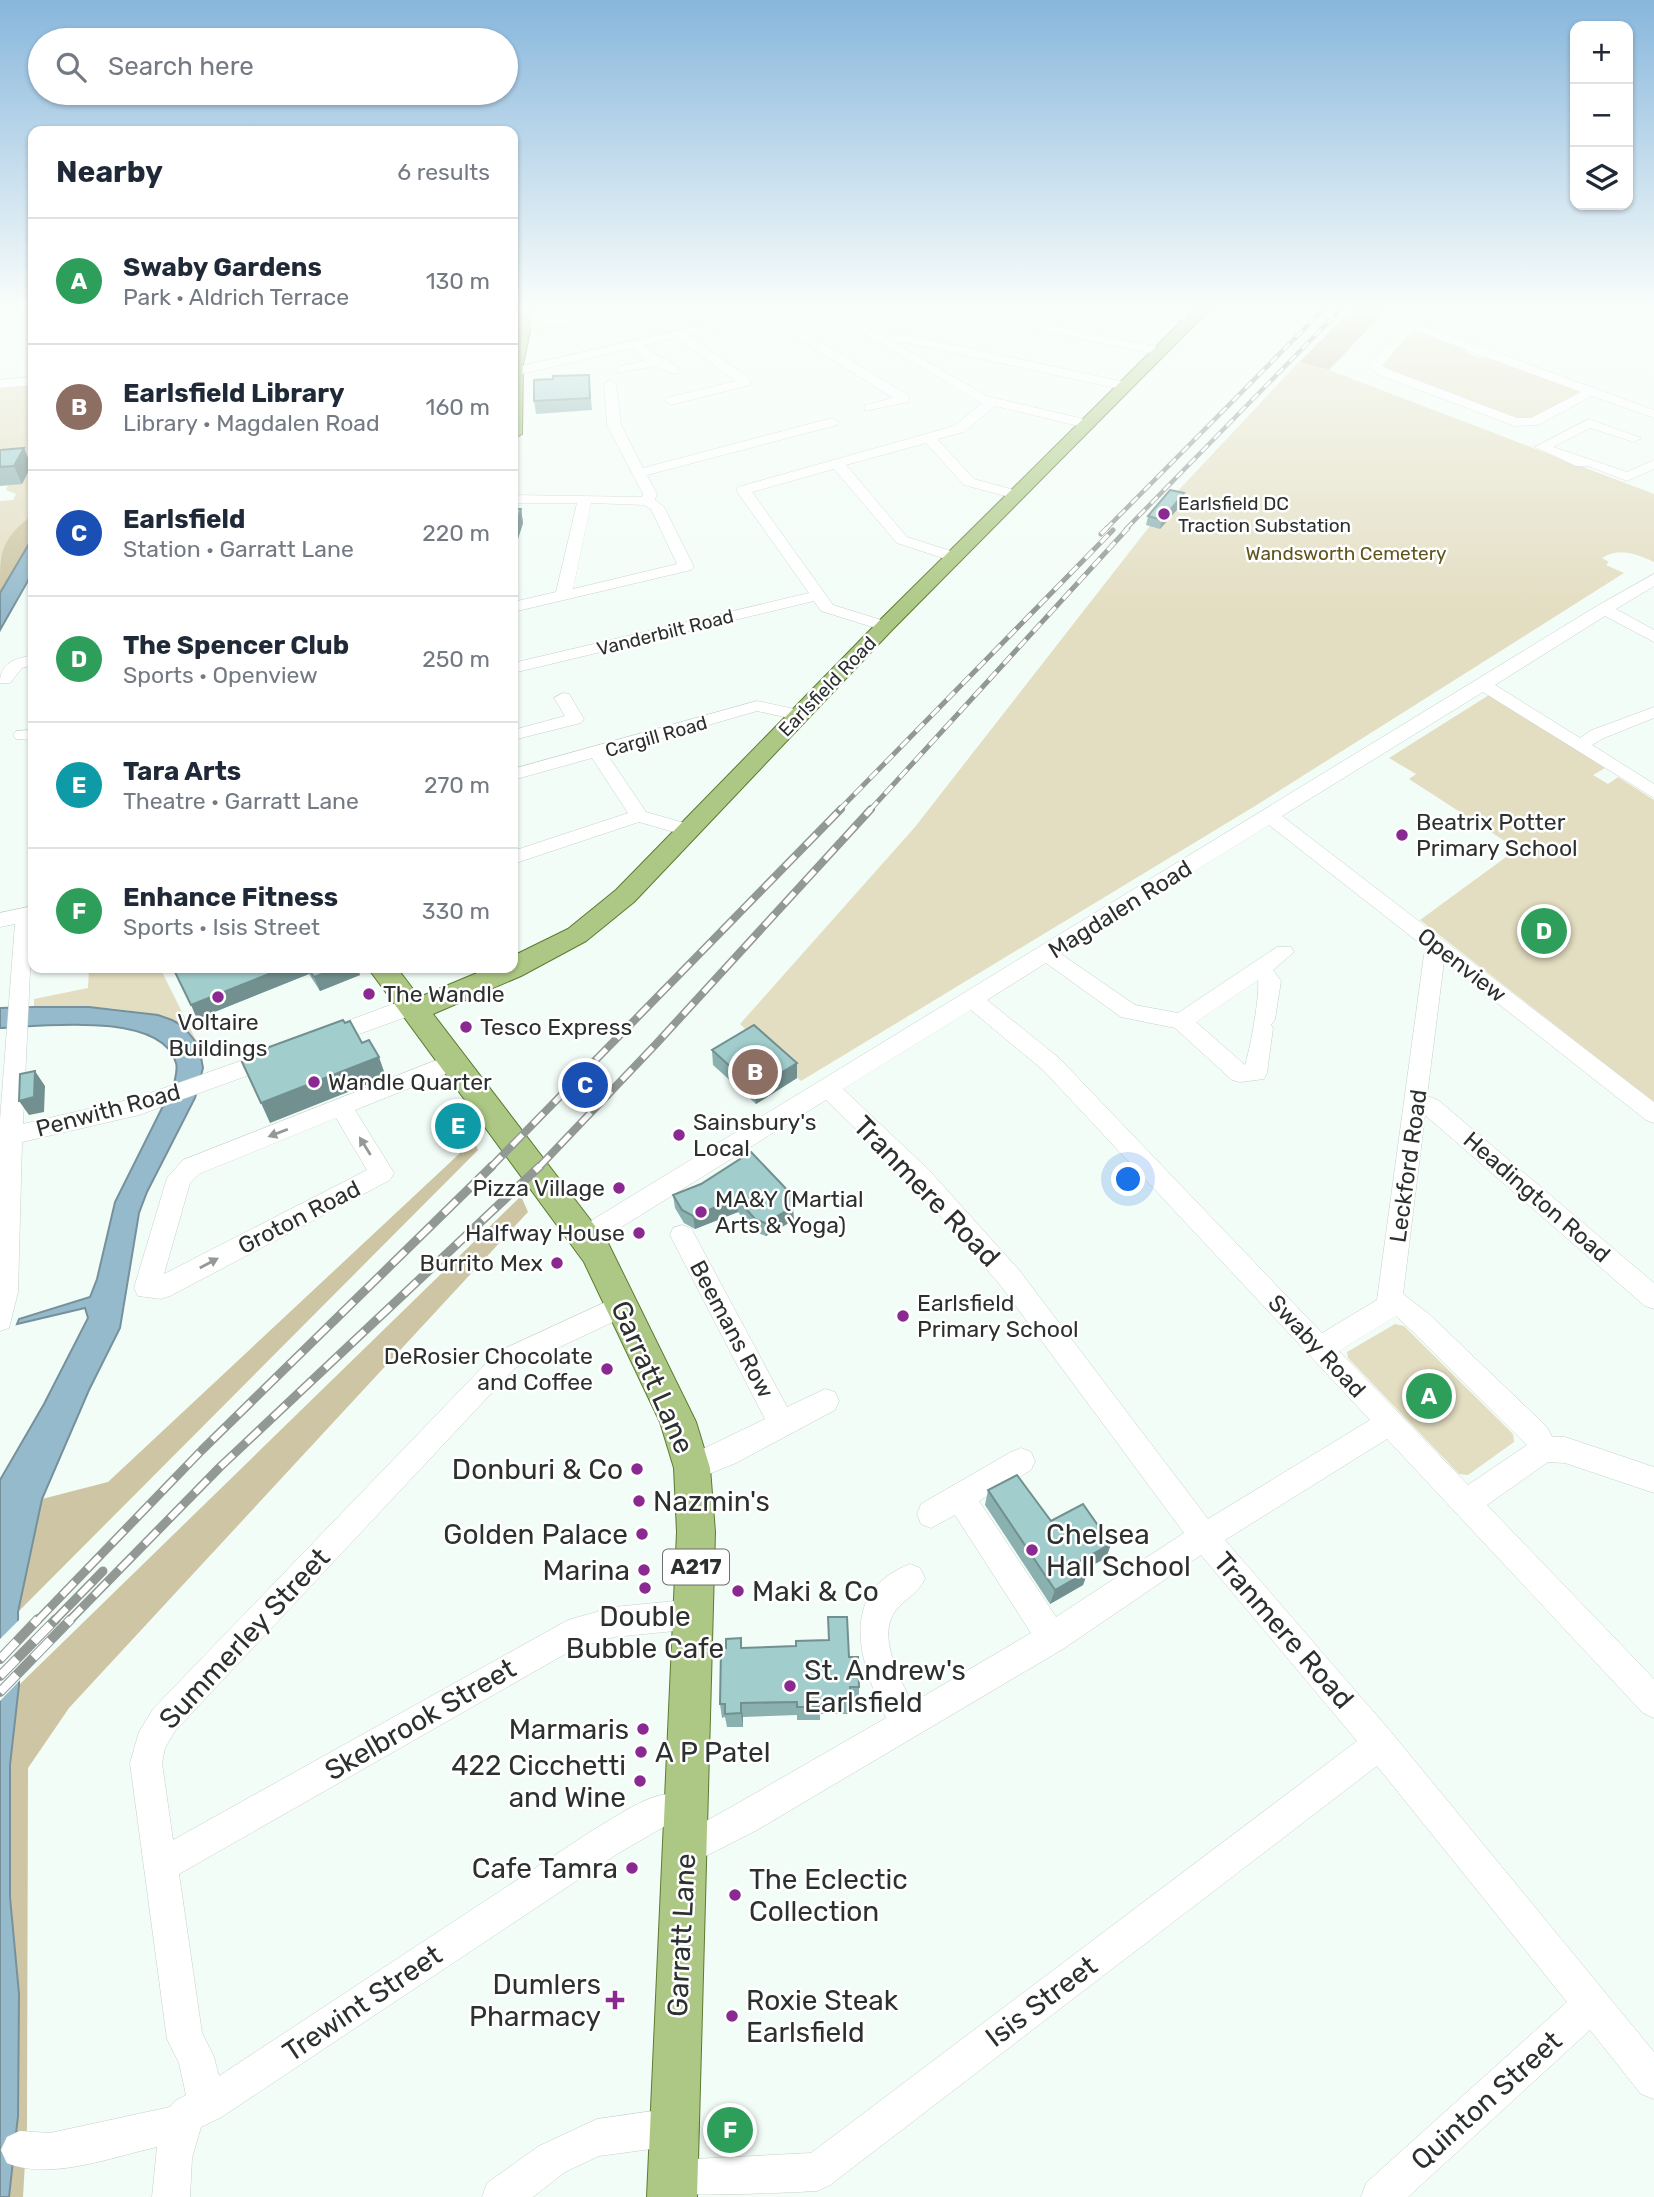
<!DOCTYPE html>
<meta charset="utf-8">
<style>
body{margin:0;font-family:Rubik,sans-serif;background:#f6f6f7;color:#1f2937}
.controls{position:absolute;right:21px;top:21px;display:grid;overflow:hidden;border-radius:14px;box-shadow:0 2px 5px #0004}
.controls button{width:63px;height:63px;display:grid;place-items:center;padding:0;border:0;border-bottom:2px solid #e0e1e3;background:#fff;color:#1f2937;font:35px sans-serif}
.you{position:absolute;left:1129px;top:1180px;width:24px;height:24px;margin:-18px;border:5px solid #fff;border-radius:50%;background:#1a73e8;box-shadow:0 0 0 10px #1a73e833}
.badge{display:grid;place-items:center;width:46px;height:46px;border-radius:50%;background:#8a2992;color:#fff;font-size:23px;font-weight:700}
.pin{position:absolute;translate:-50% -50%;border:4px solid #fff;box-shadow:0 2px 7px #0006}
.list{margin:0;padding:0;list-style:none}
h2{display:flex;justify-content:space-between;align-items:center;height:91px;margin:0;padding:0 28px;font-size:30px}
h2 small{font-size:23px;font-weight:400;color:#747a83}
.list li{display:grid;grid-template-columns:46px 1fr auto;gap:21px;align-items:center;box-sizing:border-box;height:126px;padding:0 28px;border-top:2px solid #e0e1e3}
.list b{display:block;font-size:26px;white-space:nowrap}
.list p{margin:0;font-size:23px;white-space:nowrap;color:#747a83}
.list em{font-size:23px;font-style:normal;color:#747a83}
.icon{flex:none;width:38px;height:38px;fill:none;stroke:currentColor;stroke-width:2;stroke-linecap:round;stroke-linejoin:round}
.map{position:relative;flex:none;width:1654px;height:2197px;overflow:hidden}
.search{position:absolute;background:#fff;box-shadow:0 2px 5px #0004;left:28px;top:28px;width:490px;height:77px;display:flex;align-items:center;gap:18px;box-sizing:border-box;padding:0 24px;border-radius:38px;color:#747a83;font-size:26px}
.panel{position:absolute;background:#fff;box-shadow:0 2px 5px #0004;left:28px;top:126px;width:490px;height:847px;border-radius:14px}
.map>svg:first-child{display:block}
.green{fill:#e3ddc1}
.forest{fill:#cdc5a3}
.water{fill:#95bacb;stroke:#76919c;stroke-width:2}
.pier{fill:#f3fdf7}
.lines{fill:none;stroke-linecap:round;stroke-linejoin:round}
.minor-casing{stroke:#c7d0cb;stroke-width:1}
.major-casing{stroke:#5c7b31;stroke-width:2}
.minor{fill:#fff;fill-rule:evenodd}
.major{fill:#adc884;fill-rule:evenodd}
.rail-far4-casing{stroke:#929995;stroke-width:4.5}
.rail-far3-casing{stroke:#929995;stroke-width:5}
.rail-far2-casing{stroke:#929995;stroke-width:8}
.rail-far1-casing{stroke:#929995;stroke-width:9}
.rail-casing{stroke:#929995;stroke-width:10}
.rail-far4{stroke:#fff;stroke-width:2.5;stroke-dasharray:9;stroke-linecap:butt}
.rail-far3{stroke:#fff;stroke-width:3.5;stroke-dasharray:11;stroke-linecap:butt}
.rail-far2{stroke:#fff;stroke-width:5;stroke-dasharray:15;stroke-linecap:butt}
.rail-far1{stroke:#fff;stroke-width:6;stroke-dasharray:18;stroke-linecap:butt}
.rail{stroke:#fff;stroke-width:8;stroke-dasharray:24;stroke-linecap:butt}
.wall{fill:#8ab0af}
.shaded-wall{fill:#71908f}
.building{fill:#a1cdcc;stroke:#71908f;stroke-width:2}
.oneway{fill:#969896}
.poi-dot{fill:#8a2992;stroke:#fff;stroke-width:2.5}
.labels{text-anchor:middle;stroke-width:5;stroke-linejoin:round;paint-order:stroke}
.far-poi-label{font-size:19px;fill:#2c302e;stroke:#fff;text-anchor:start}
.far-park-label{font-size:19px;fill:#61541c;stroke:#fff}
.far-street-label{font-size:19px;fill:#2c302e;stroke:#fff}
.shield{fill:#fff;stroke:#6b6e6d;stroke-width:2}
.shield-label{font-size:21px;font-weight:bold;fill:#2c302e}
.poi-label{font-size:23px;fill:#2c302e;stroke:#fff;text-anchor:start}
.street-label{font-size:23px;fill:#2c302e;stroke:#fff}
.near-street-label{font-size:28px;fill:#2c302e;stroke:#fff}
.near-poi-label{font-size:28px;fill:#2c302e;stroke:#fff;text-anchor:end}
</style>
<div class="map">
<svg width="1654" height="2197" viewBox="0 0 1654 2197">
<rect width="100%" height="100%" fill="#f3fdf7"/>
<path class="green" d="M1416 331 1466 348 1465 352 1481 358 1490 357 1578 390 1581 395 1530 418 1513 419 1379 367 1411 332Z
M1299 362 1329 370 1654 494V562C1636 554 1620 547 1602 558L1609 562 1606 565 1624 573 1255 806 801 1081 740 1024 915 827 1174 495Z
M33 384V537L0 593V501L13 500 16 494 6 490 8 485 0 468V387Z
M1489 695 1605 768 1593 775 1608 784 1618 777 1654 800V1102L1420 920 1517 849 1409 779 1416 774 1389 758Z
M89 968H160L199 1046C167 1001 83 1007 34 1007V999L88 988Z
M1395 1324 1404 1326 1513 1434 1514 1442 1468 1475 1459 1474 1348 1358 1347 1352Z"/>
<path class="forest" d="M1354 308H1388L1329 370 1299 362Z
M33 514V537L0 593C0 548 0 542 33 514Z
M474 1140 478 1150 18 1612 42 1499 108 1482Z
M521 1196 528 1212 69 1708 28 1768 27 2127 23 2197H9L18 2116 19 1994 10 1897V1765L19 1685Z"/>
<path class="water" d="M33 537V572L0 630V593Z
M34 1007H89L158 1015 172 1020 183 1026 199 1046 203 1068 195 1098 147 1192 139 1213 120 1328 89 1390 42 1499 18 1612 19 1685 10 1765V1897L19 1994 18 2116 9 2197H0V1480L44 1404 88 1318 85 1308 17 1324 19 1319 90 1297 97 1279 115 1202 174 1084C175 1078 178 1069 176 1063 162 1011 41 1026 0 1028V1008Z"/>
<path class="pier" d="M22 1617 23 1677 0 1701V1639Z"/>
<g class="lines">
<defs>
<path id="minor" d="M630 308H651L588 324 513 330V323L588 316Z
M777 308H795L794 310 777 315 909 396V402L865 411V405L893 398 765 317 689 335 750 379V385L671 405 665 401 666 398 736 381 677 338 644 345C657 358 666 358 678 367V373H670L655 366 618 373V367L646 360 632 348 513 376V368Z
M821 308H834L885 337 903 334 1125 382 1131 386 1125 390 903 342 895 343 987 396 1092 421 1094 424 1087 428 995 406 964 432 937 439 974 479 1022 492V498L1017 499 964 485 926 443 846 465 907 537 960 554 963 557 955 562 897 543 834 469 752 492 833 605 891 623 893 626 891 629H879L821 611 814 601 513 673V663L809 593 736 490 738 487 954 426 982 403Z
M942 308H963L1159 347 1165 351 1159 355 948 311Z
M1133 308H1155L1197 318 1191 322Z
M1411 321 1654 410V418L1592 396 1538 425 1515 426 1377 374 1369 365 1407 322ZM1413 330 1581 392 1531 418H1517L1385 368 1382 365Z
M33 377V385L0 388V380Z
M610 380 616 384 621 425 643 468 832 418 839 422 837 425 647 475 657 494 655 500 664 507 694 567 691 570 513 612V602L556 592 577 503H513V495L642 497 643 494 607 425 604 384ZM591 503 644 505 651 509 677 564 573 589Z
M1589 419 1641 438 1634 442 1590 428 1553 447 1627 472 1654 460V469L1627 481 1588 466H1576L1535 447Z
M1654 574V586L1616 609 1654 630V642L1605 616 1495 685 1580 738 1592 730 1654 707V718L1604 738 1592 745 1654 784V798L1483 692 1282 816 1654 1102V1123L1646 1120 1444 961 1427 1096 1438 1100 1654 1283V1309L1645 1306 1425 1115 1403 1294 1429 1314 1547 1427 1552 1437H1565L1654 1467V1493L1565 1463 1548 1462 1487 1505 1654 1679V1718L1643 1713 1387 1439 1225 1540 1391 1732 1654 2052V2099L1641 2094 1590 2030 1408 2197H1361L1366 2183 1567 2002 1377 1766 830 2185 817 2191C782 2193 688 2197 660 2192L654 2179 660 2166 673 2160 811 2153 1357 1741 1201 1555 1063 1649 757 1830 700 1859 685 1860 673 1855 668 1843 673 1831 697 1826 733 1806 886 1718C860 1663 836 1593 910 1564L920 1568 925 1578C919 1593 906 1598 896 1610 876 1635 900 1678 912 1703L1031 1633 955 1515 931 1528 921 1524 917 1514 921 1504 1011 1452 1021 1448 1031 1452 1035 1461 1031 1470 979 1501 1056 1617 1184 1533 1001 1286 912 1183 826 1100 594 1244 585 1247 576 1244 573 1237 576 1230 1597 606ZM1269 825 1427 949 1424 955 1377 1300 1322 1333 1059 1058 987 1000 1046 963 1121 1017 1175 1028 1232 1080 1240 1082 1264 1079 1267 1073 1273 1028 1271 1025 1275 1019 1281 981 1273 970 1294 952 1291 947H1277L1178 1013 1135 1005 1061 954ZM1258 980C1260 996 1250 1050 1245 1065L1196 1022ZM971 1010 1043 1070 1370 1420 1208 1519 1019 1270 928 1169 843 1089ZM1396 1316 1411 1330 1527 1445 1468 1485 1339 1351Z
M33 655V665L22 668 10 683H0C0 662 15 659 33 655Z
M563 693 569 694 584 719 581 723 513 740V730L565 716 554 698Z
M757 701 804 711 807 715 798 720 757 711 607 754 646 812 695 826 697 830 695 834 688 836 639 822 513 864V851L628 813 592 758 513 780V769Z
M33 730V740L16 739 13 735 16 731Z
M33 906 23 1124 136 1098 274 1049 282 1051 285 1057 282 1063 139 1115 22 1142 18 1292 9 1328 0 1331V1120L15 924 0 927V913Z
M412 999 420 1002 423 1007 420 1012 326 1046 318 1044 315 1038 318 1032 393 1004Z
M452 1054 460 1056 463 1062 460 1068 355 1110 394 1173 390 1180 170 1296 161 1299 138 1296 134 1288 167 1178 183 1160ZM336 1118 367 1170 164 1274 190 1183 199 1174Z
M682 1225 691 1228 787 1407 825 1389 835 1392 839 1401 835 1410 736 1463 692 1481 682 1477 678 1468 682 1459 765 1419 670 1235 673 1228Z
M623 1294 632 1297 636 1305 632 1313 515 1368 175 1731 165 1748 162 1763 173 1840 568 1620 614 1607 695 1599 706 1603 710 1614 706 1625 695 1629 614 1637 574 1649 179 1874 202 2033 214 2057 219 2076 593 1830C625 1812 661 1782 699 1797L703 1809 699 1821 687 1825H667L617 1854 220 2118 201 2127 192 2158 190 2197H152L157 2147C112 2157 50 2181 7 2163L1 2150 7 2137 20 2131 50 2133 170 2107 175 2101 186 2095 179 2063 167 2039 130 1763 139 1732 153 1709 497 1352Z
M674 2108 687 2114 693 2127 687 2140 674 2146 599 2156 565 2172 533 2197H482L487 2183 539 2146 584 2125 597 2119Z"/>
<path id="major" d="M516 308H530L531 326 523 364 522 434 513 439V338Z
M1195 308H1211L892 630 634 902 586 941 521 976 433 1014 608 1243 696 1422 710 1468 715 1532 697 2197H647L677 1532 674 1468 660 1422 584 1262 368 968H397L419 997 422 996 489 968H513V956L568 929 616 890 878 622Z"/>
</defs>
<use href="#minor" class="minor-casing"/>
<use href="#major" class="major-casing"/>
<use href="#minor" class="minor"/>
<use href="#major" class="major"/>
<defs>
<path id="rail-far4" d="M1106 529 1325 308
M1126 529 1342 308"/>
<path id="rail-far3" d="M1101 534 1107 528
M839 810 1113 530
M870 810 1128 528"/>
<path id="rail-far2" d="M491 1167 841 809
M539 1167 657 1043 871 809"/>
<path id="rail-far1" d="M37 1621 202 1450 492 1166
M54 1621 103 1571
M69 1621 220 1467 540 1166"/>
<path id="rail" d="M0 1659 38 1619
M0 1676 56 1619
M0 1692 71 1619"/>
</defs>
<use href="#rail-far4" class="rail-far4-casing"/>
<use href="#rail-far3" class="rail-far3-casing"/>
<use href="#rail-far2" class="rail-far2-casing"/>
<use href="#rail-far1" class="rail-far1-casing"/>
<use href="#rail" class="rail-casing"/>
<use href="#rail-far4" class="rail-far4"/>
<use href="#rail-far3" class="rail-far3"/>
<use href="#rail-far2" class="rail-far2"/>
<use href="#rail-far1" class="rail-far1"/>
<use href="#rail" class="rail"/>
</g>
<path class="wall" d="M590 387 592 410 536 414 534 401Z
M24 448 31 466 22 484 0 486V450Z
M1183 503 1160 529 1146 525 1148 516Z
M513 509H521L523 523 516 545H513Z
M208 968H357L360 975 320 991 309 974 197 1019 201 970Z
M712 1050 797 1063V1078L756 1104 713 1065Z
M701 1184 794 1220 766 1236 755 1232 738 1212 695 1229 684 1223 675 1208 673 1195Z
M988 1490 1051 1521 1111 1544 1106 1558 1086 1569 1088 1571 1083 1585 1050 1604 985 1505Z
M743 1648 849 1657 859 1687V1700L851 1701 850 1714H820V1720H797V1715L743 1717V1727H727L725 1717 722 1718 720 1704Z"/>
<path class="shaded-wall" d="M24 448 31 466 22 484 14 466Z
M1184 493 1183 503 1160 529 1162 520Z
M521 509 523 523 516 545 514 531Z
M284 968H307L309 974 197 1019 191 1005Z
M338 968H357L360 975 320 991 314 977Z
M379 1057 386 1077 270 1123 261 1103Z
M797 1063V1078L756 1104 755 1089Z
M35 1071 45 1086 44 1112 29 1115 19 1101Z
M737 1199 738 1212 695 1229 693 1216Z
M793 1207 794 1220 766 1236 765 1223Z
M1111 1544 1106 1558 1075 1574 1080 1561Z
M1088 1571 1083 1585 1050 1604 1055 1590Z
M741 1703 743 1717V1727L741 1713Z"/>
<path class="building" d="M589 375 590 398 534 401V380L553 379V376Z
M24 448 14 466 0 467V450Z
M1170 490 1184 493 1162 520 1148 516Z
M513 509H521L514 531H513Z
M173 968H200L201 970 208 968H284L191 1005Z
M308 968H338L314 977Z
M343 1020 345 1023 350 1021 362 1043 369 1040 379 1057 261 1103 242 1062 255 1057 253 1053Z
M754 1025 797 1063 755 1089 712 1050Z
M35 1071 34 1097 19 1101 20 1074Z
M751 1152 792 1195 793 1207 765 1223 755 1219 737 1199 693 1216 682 1210 673 1195 701 1184Z
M1017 1475 1051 1521 1083 1504 1111 1544 1080 1561 1088 1571 1055 1590 988 1490Z
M828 1617H847L849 1657H858L859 1687H850L851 1700 820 1701V1707H797V1702L741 1703V1713L725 1714V1704H720L721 1648H726V1639L741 1638V1648L796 1646V1641L829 1640Z"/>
<defs><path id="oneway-solid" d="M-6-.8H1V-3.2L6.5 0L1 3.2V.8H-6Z" transform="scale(1.75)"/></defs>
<g class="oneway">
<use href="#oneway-solid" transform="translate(278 1133) rotate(159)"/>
<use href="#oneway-solid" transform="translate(365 1146) rotate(-122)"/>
<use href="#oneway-solid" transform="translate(209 1263) rotate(-28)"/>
</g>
<linearGradient id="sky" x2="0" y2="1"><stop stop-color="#87b6dc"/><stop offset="0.5" stop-color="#fafefb"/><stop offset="1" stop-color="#fafefb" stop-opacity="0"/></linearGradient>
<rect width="1654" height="615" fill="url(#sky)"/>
<g class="poi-dot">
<circle cx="1164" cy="514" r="7"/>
<circle cx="1402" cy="835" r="7"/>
<circle cx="369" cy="994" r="7"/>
<circle cx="218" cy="997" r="7"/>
<circle cx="466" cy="1027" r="7"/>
<circle cx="314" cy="1082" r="7"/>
<circle cx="679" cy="1135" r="7"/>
<circle cx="619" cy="1188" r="7"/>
<circle cx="701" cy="1212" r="7"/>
<circle cx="639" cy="1233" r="7"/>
<circle cx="557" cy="1263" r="7"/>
<circle cx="903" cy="1316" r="7"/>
<circle cx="607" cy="1369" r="7"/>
<circle cx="637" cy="1469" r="7"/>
<circle cx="639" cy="1501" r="7"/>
<circle cx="642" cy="1534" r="7"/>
<circle cx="1032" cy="1550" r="7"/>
<circle cx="644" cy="1570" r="7"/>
<circle cx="645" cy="1588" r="7"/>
<circle cx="738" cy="1591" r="7"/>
<circle cx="790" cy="1686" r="7"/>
<circle cx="643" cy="1729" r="7"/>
<circle cx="641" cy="1752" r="7"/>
<circle cx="640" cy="1781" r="7"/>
<circle cx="632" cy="1868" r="7"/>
<circle cx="735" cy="1895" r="7"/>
<path d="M611.5 1989.5h7v7h7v7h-7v7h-7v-7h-7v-7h7z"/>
<circle cx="732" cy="2016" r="7"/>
</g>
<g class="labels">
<g class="far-poi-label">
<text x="1178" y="510">Earlsfield DC<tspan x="1178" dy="22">Traction Substation</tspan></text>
</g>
<g class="far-park-label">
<text x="1346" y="560">Wandsworth Cemetery</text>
</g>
<g class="far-street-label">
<text transform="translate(665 632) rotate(-14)" y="7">Vanderbilt Road</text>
<text transform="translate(827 686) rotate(-46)" y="7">Earlsfield Road</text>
<text transform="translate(656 736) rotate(-16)" y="7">Cargill Road</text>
</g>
<rect class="shield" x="663" y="1549.5" width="66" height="35" rx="5"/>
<g class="shield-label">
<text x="696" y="1574">A217</text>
</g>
<g class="poi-label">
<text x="1416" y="830">Beatrix Potter<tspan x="1416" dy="26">Primary School</tspan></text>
<text x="383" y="1002">The Wandle</text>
<text x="218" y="1030" text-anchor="middle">Voltaire<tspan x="218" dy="26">Buildings</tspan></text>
<text x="480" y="1035">Tesco Express</text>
<text x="328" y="1090">Wandle Quarter</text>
<text x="693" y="1130">Sainsbury's<tspan x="693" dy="26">Local</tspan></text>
<text x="605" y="1196" text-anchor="end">Pizza Village</text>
<text x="715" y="1207">MA&amp;Y (Martial<tspan x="715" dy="26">Arts &amp; Yoga)</tspan></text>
<text x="625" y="1241" text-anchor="end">Halfway House</text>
<text x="543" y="1271" text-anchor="end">Burrito Mex</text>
<text x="917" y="1311">Earlsfield<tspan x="917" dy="26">Primary School</tspan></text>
<text x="593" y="1364" text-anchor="end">DeRosier Chocolate<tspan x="593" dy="26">and Coffee</tspan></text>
</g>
<g class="street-label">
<text transform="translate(1120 909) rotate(-32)" y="8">Magdalen Road</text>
<text transform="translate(1462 965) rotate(38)" y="8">Openview</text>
<text transform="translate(108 1110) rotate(-15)" y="8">Penwith Road</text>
<text transform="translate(1408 1166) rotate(-82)" y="8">Leckford Road</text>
<text transform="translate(1537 1197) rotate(41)" y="8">Headington Road</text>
<text transform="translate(299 1217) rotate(-27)" y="8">Groton Road</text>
<text transform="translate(732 1329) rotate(62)" y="8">Beemans Row</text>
<text transform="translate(1317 1346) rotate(47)" y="8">Swaby Road</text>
</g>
<g class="near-street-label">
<text transform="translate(927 1191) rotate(46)" y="10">Tranmere Road</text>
<text transform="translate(653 1377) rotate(66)" y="10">Garratt Lane</text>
<text transform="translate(1284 1630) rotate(49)" y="10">Tranmere Road</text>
<text transform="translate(244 1638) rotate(-47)" y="10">Summerley Street</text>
<text transform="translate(420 1719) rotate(-30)" y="10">Skelbrook Street</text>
<text transform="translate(681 1935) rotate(-87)" y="10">Garratt Lane</text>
<text transform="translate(1041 2001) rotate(-37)" y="10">Isis Street</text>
<text transform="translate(362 2003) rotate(-34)" y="10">Trewint Street</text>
<text transform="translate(1486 2100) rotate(-42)" y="10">Quinton Street</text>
</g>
<g class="near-poi-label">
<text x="623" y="1479">Donburi &amp; Co</text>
<text x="653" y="1511" text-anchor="start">Nazmin's</text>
<text x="628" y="1544">Golden Palace</text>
<text x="1046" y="1544" text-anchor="start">Chelsea<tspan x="1046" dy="32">Hall School</tspan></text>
<text x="630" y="1580">Marina</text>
<text x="752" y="1601" text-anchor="start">Maki &amp; Co</text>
<text x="645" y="1626" text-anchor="middle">Double<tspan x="645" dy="32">Bubble Cafe</tspan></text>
<text x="804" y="1680" text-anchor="start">St. Andrew's<tspan x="804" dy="32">Earlsfield</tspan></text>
<text x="629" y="1739">Marmaris</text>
<text x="655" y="1762" text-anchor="start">A P Patel</text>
<text x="626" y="1775">422 Cicchetti<tspan x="626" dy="32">and Wine</tspan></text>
<text x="618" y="1878">Cafe Tamra</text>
<text x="749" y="1889" text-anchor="start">The Eclectic<tspan x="749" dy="32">Collection</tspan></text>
<text x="601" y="1994">Dumlers<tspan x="601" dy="32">Pharmacy</tspan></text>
<text x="746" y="2010" text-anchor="start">Roxie Steak<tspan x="746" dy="32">Earlsfield</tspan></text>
</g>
</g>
</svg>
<div class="controls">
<button>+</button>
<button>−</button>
<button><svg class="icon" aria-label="layers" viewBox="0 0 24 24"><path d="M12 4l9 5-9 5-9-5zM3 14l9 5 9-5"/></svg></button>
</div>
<div class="you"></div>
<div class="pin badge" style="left:1429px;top:1396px;background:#2e9e5b">A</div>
<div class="pin badge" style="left:755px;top:1072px;background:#8d6e63">B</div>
<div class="pin badge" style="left:585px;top:1085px;background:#1a4fb4">C</div>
<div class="pin badge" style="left:1544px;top:931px;background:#2e9e5b">D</div>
<div class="pin badge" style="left:458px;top:1126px;background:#0f9aa8">E</div>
<div class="pin badge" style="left:730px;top:2130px;background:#2e9e5b">F</div>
<div class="search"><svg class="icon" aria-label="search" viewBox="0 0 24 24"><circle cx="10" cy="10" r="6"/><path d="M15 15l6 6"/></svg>Search here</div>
<section class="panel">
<h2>Nearby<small>6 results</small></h2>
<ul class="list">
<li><span class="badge" style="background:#2e9e5b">A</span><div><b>Swaby Gardens</b><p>Park · Aldrich Terrace</p></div><em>130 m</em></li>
<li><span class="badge" style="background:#8d6e63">B</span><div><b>Earlsfield Library</b><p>Library · Magdalen Road</p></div><em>160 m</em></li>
<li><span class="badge" style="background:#1a4fb4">C</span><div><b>Earlsfield</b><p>Station · Garratt Lane</p></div><em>220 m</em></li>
<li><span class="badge" style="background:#2e9e5b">D</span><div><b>The Spencer Club</b><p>Sports · Openview</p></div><em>250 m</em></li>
<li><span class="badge" style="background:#0f9aa8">E</span><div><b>Tara Arts</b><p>Theatre · Garratt Lane</p></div><em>270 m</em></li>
<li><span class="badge" style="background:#2e9e5b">F</span><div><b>Enhance Fitness</b><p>Sports · Isis Street</p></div><em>330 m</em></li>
</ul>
</section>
</div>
